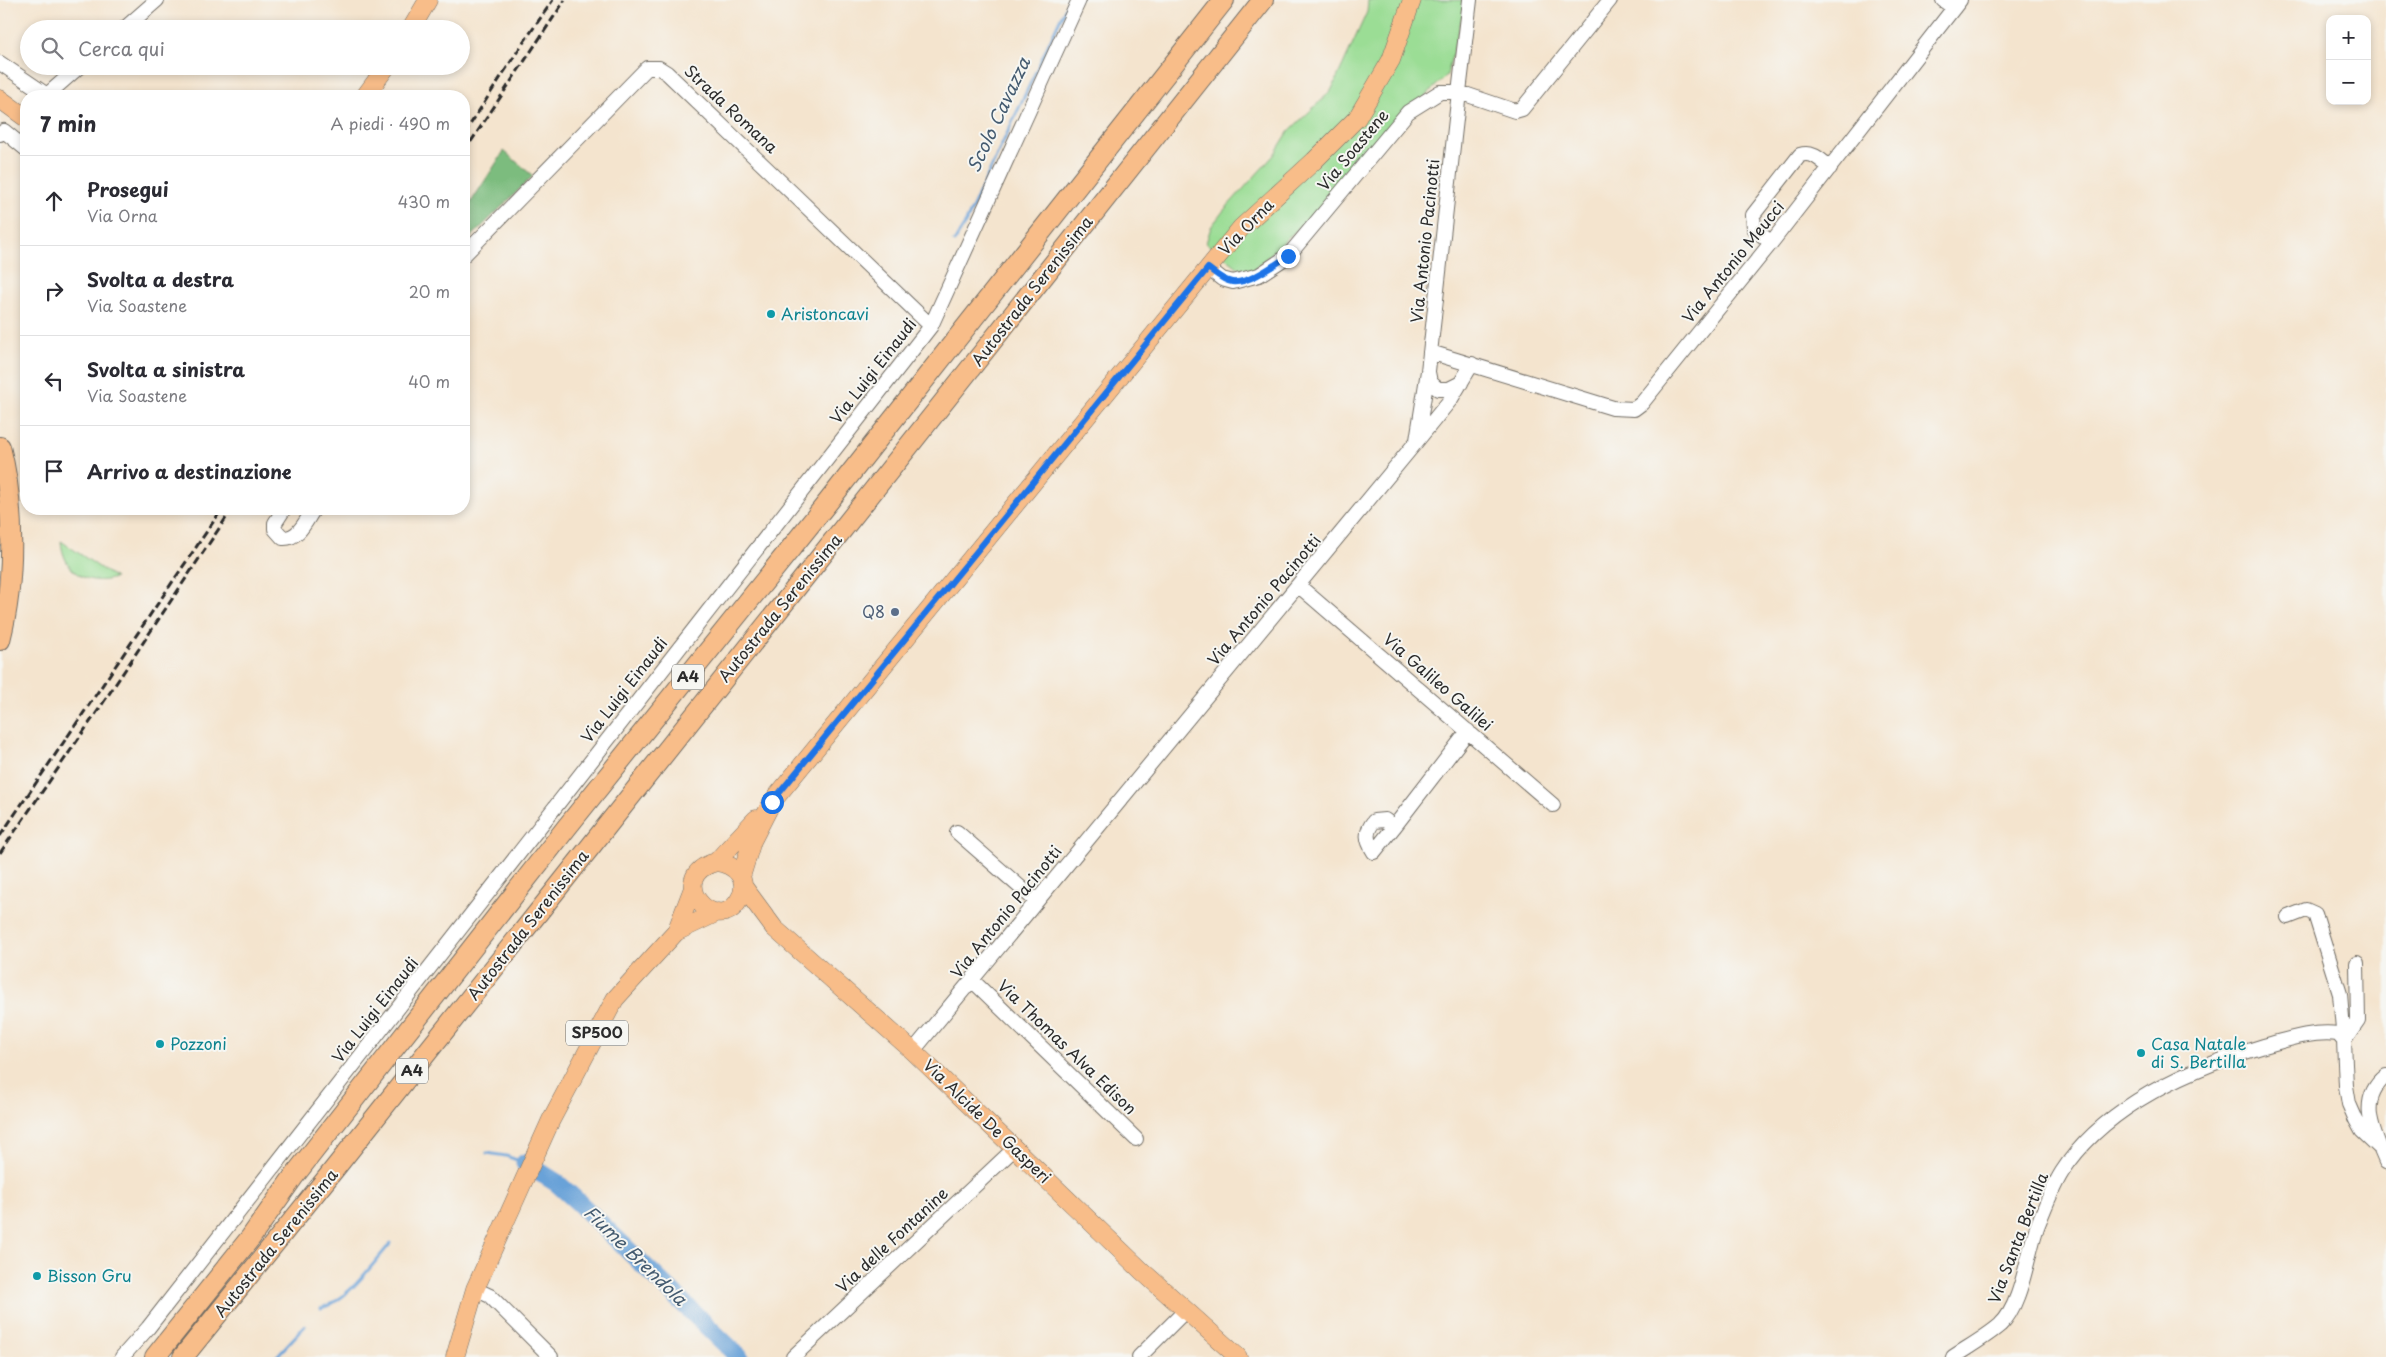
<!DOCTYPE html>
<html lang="it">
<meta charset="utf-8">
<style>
body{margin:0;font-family:"Playpen Sans",sans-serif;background:#f2f2f3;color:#2b2b33}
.controls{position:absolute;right:15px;top:15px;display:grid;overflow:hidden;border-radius:10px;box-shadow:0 2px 8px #0003}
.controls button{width:45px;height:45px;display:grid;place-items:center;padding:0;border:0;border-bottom:1px solid #e1e1e2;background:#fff;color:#2b2b33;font:25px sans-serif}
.stop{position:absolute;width:15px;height:15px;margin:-11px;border:4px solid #1a73e8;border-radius:50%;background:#fff}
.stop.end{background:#1a73e8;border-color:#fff;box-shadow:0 1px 5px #0008}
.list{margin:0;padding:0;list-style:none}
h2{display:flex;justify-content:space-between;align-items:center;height:65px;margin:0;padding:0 20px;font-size:21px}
h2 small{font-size:16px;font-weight:400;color:#7c7c81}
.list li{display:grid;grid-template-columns:32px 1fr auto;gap:15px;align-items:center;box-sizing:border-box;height:90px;padding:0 20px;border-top:1px solid #e1e1e2}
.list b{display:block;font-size:19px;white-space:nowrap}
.list p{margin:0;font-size:16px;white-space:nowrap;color:#7c7c81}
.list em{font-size:16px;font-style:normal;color:#7c7c81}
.icon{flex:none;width:28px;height:28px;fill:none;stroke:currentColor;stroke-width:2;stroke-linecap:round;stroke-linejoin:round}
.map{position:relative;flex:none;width:2386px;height:1357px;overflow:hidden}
.search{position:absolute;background:#fff;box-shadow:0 2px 8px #0003;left:20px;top:20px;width:450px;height:55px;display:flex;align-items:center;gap:12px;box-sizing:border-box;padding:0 18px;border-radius:28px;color:#7c7c81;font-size:19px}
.panel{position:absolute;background:#fff;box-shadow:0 2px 8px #0003;left:20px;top:90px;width:450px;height:425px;border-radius:20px}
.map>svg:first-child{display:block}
.green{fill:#9bdd95;stroke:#638460}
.forest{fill:#7cbc7e;stroke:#547454}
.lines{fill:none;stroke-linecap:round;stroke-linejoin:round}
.stream{stroke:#69a2d8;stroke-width:3}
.river{stroke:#69a2d8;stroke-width:19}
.minor-casing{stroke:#716c64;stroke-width:16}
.major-casing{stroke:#716c64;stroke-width:19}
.highway-casing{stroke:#716c64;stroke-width:22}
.minor{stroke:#fff;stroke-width:14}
.major{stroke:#f8bd89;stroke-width:18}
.highway{stroke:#f8bd89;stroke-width:20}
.rail{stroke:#2b2b2b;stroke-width:3;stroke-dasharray:8 4;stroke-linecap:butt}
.route{stroke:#1a73e8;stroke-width:6}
.culture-dot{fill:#0f9aa8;stroke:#f6f6f2;stroke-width:2}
.service-dot{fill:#5c6f8a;stroke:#f6f6f2;stroke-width:2}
.labels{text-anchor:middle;stroke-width:4;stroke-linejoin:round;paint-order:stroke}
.shield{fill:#f6f6f2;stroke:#686867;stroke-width:1}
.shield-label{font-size:15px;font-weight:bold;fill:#2b2b2b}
.street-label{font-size:16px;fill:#2b2b2b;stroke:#f6f6f2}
.culture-label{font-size:16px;fill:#0d838f;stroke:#f6f6f2;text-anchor:start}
.service-label{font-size:16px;fill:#4e5e75;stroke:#f6f6f2;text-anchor:end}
.water-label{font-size:18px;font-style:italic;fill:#445b70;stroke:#f6f6f2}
</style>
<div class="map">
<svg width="2386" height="1357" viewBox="0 0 2386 1357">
<rect width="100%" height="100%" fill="#f6f6f2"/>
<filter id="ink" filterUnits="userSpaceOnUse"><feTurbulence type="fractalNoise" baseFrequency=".02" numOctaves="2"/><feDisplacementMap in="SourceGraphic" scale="10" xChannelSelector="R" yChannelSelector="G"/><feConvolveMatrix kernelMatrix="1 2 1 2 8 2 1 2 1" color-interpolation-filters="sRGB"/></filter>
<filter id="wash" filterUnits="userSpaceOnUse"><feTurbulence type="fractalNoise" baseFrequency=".0096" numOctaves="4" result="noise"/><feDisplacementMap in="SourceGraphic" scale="20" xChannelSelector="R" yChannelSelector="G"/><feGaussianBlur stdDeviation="1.12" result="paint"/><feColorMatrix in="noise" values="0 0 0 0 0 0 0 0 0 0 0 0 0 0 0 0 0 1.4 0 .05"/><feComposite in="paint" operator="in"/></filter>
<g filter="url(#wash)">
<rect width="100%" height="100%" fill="#f4e4ce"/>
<path class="green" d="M1368 0H1464L1463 13 1447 75 1377 143 1332 197 1248 275 1206 243 1211 227 1224 210 1274 155 1289 131 1331 91 1367 12Z
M61 541 115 578C86 587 63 571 61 541Z"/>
<path class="forest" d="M504 151 533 176 464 244V213Z"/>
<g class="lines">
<path class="stream" d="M954 242 966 222 1069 0
M487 1153 506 1156 525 1163
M321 1308C347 1302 373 1263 391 1243
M276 1357 305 1326"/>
<path class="river" d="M525 1163 557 1183 578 1202 739 1357"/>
</g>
</g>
<g filter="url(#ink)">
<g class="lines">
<defs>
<path id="minor" d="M1943 0 1954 8
M124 29 157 0
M0 63 47 95 80 66
M0 134 4 131 26 149
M1771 243 1754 228 1753 215 1800 155C1813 151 1821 160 1830 168
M464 255 647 68H659L667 73 931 326
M1208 268 1222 279 1233 282 1259 275 1288 256 1408 112 1440 92H1459L1470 0
M1430 352 1613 408 1634 409 1642 403 1771 243 1960 0
M1428 372 1430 382 1438 389H1449L1461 383
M1417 440 1428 371 1459 92 1515 111 1522 109 1610 0
M284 509 275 523V529L283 538C299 539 306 520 314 509
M1299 586 1553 805
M1394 827 1374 852C1366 840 1365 832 1374 821L1385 820 1394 827 1468 731
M957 832 1036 901
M2357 963 2358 1021 2344 1041 2346 1086 2349 1104 2356 1120 2362 1131 2381 1149
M973 981 1136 1139
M913 1051 1417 441 1451 399 1472 364
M2386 1076C2356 1100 2374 1133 2386 1162
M475 1289 490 1296 551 1357
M122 1357 148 1328 931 326 1079 0
M793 1357 1015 1148
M1139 1357 1186 1310
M1953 1357C1968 1347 1986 1337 2000 1325 2022 1305 2027 1254 2037 1227 2044 1209 2052 1188 2062 1172 2105 1105 2191 1068 2264 1046 2289 1039 2312 1031 2338 1034L2344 1041 2340 994 2315 914 2306 910 2288 917"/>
<path id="major" d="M411 29 428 0
M365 96 387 66
M0 99 26 118
M716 862C735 864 751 880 739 900 716 939 662 877 716 862L756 819
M741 877 752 841 772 802 1241 228 1314 161 1357 118 1391 60 1412 0
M743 886 774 928 913 1051 1142 1271 1238 1357
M676 932 718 912
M455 1357 475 1289 551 1120 615 999 676 932 693 888"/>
<path id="highway" d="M0 447C15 505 15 582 0 640
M155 1357 251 1237 294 1176 567 827 828 502 1224 0
M183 1357 328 1177 1263 0"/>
</defs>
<use href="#minor" class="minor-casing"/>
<use href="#major" class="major-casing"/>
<use href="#highway" class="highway-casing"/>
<use href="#minor" class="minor"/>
<use href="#major" class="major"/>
<use href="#highway" class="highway"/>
<path class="rail" d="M464 134 519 49 553 0
M464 152 565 0
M0 836 222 509
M0 853 99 709 232 509"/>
</g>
</g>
<g class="lines" filter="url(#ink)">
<path class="route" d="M772 802 1208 268C1215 273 1223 281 1232 282 1249 284 1274 265 1288 256"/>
</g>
<g class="culture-dot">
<circle cx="771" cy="314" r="5"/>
<circle cx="160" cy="1044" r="5"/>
<circle cx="2141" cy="1053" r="5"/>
<circle cx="37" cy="1276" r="5"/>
</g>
<circle class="service-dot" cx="895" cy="612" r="5"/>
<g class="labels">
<g class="shield">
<rect x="672" y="664.5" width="32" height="25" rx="4"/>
<rect x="566" y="1020.5" width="62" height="25" rx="4"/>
<rect x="396" y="1058.5" width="32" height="25" rx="4"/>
</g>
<g class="shield-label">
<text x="688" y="682">A4</text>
<text x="597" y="1038">SP500</text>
<text x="412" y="1076">A4</text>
</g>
<g class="street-label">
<text transform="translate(731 109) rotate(43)" y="6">Strada Romana</text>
<text transform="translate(1353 150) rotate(-50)" y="6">Via Soastene</text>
<text transform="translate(1246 227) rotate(-46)" y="6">Via Orna</text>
<text transform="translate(1425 241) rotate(-84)" y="6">Via Antonio Pacinotti</text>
<text transform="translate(1733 262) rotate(-51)" y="6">Via Antonio Meucci</text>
<text transform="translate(1032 291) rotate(-52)" y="6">Autostrada Serenissima</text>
<text transform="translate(873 371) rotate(-52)" y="6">Via Luigi Einaudi</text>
<text transform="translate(1264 600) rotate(-50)" y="6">Via Antonio Pacinotti</text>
<text transform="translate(780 608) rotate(-51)" y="6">Autostrada Serenissima</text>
<text transform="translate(1438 682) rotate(41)" y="6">Via Galileo Galilei</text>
<text transform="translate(624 690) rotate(-52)" y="6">Via Luigi Einaudi</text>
<text transform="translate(1006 912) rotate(-51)" y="6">Via Antonio Pacinotti</text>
<text transform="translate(528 925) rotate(-52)" y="6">Autostrada Serenissima</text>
<text transform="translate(375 1010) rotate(-52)" y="6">Via Luigi Einaudi</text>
<text transform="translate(1067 1047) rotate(44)" y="6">Via Thomas Alva Edison</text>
<text transform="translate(987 1121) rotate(44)" y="6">Via Alcide De Gasperi</text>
<text transform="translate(2018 1238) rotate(-69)" y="6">Via Santa Bertilla</text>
<text transform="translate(892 1240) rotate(-43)" y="6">Via delle Fontanine</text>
<text transform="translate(276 1243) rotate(-51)" y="6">Autostrada Serenissima</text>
</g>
<g class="culture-label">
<text x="781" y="320">Aristoncavi</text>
<text x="170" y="1050">Pozzoni</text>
<text x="2151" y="1050">Casa Natale<tspan x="2151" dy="18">di S. Bertilla</tspan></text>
<text x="47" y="1282">Bisson Gru</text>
</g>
<g class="service-label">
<text x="885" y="618">Q8</text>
</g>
<g class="water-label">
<text transform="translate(999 115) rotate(-65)" y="6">Scolo Cavazza</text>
<text transform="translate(635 1256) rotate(44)" y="6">Fiume Brendola</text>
</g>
</g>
</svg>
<div class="controls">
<button>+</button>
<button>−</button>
</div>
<div class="stop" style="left:772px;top:802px"></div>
<div class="stop end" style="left:1288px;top:256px"></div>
<div class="search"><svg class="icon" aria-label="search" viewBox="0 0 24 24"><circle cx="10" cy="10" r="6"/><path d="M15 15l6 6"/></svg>Cerca qui</div>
<section class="panel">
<h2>7 min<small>A piedi · 490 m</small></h2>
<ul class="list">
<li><svg class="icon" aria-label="ahead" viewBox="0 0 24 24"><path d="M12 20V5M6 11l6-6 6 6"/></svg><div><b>Prosegui</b><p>Via Orna</p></div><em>430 m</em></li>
<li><svg class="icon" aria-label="right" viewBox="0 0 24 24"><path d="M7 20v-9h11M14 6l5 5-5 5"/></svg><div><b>Svolta a destra</b><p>Via Soastene</p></div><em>20 m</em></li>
<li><svg class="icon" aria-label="left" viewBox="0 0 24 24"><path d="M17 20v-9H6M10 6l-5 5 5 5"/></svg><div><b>Svolta a sinistra</b><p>Via Soastene</p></div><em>40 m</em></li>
<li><svg class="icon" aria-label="arrive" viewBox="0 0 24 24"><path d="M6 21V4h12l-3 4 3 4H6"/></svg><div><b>Arrivo a destinazione</b></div></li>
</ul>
</section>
</div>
